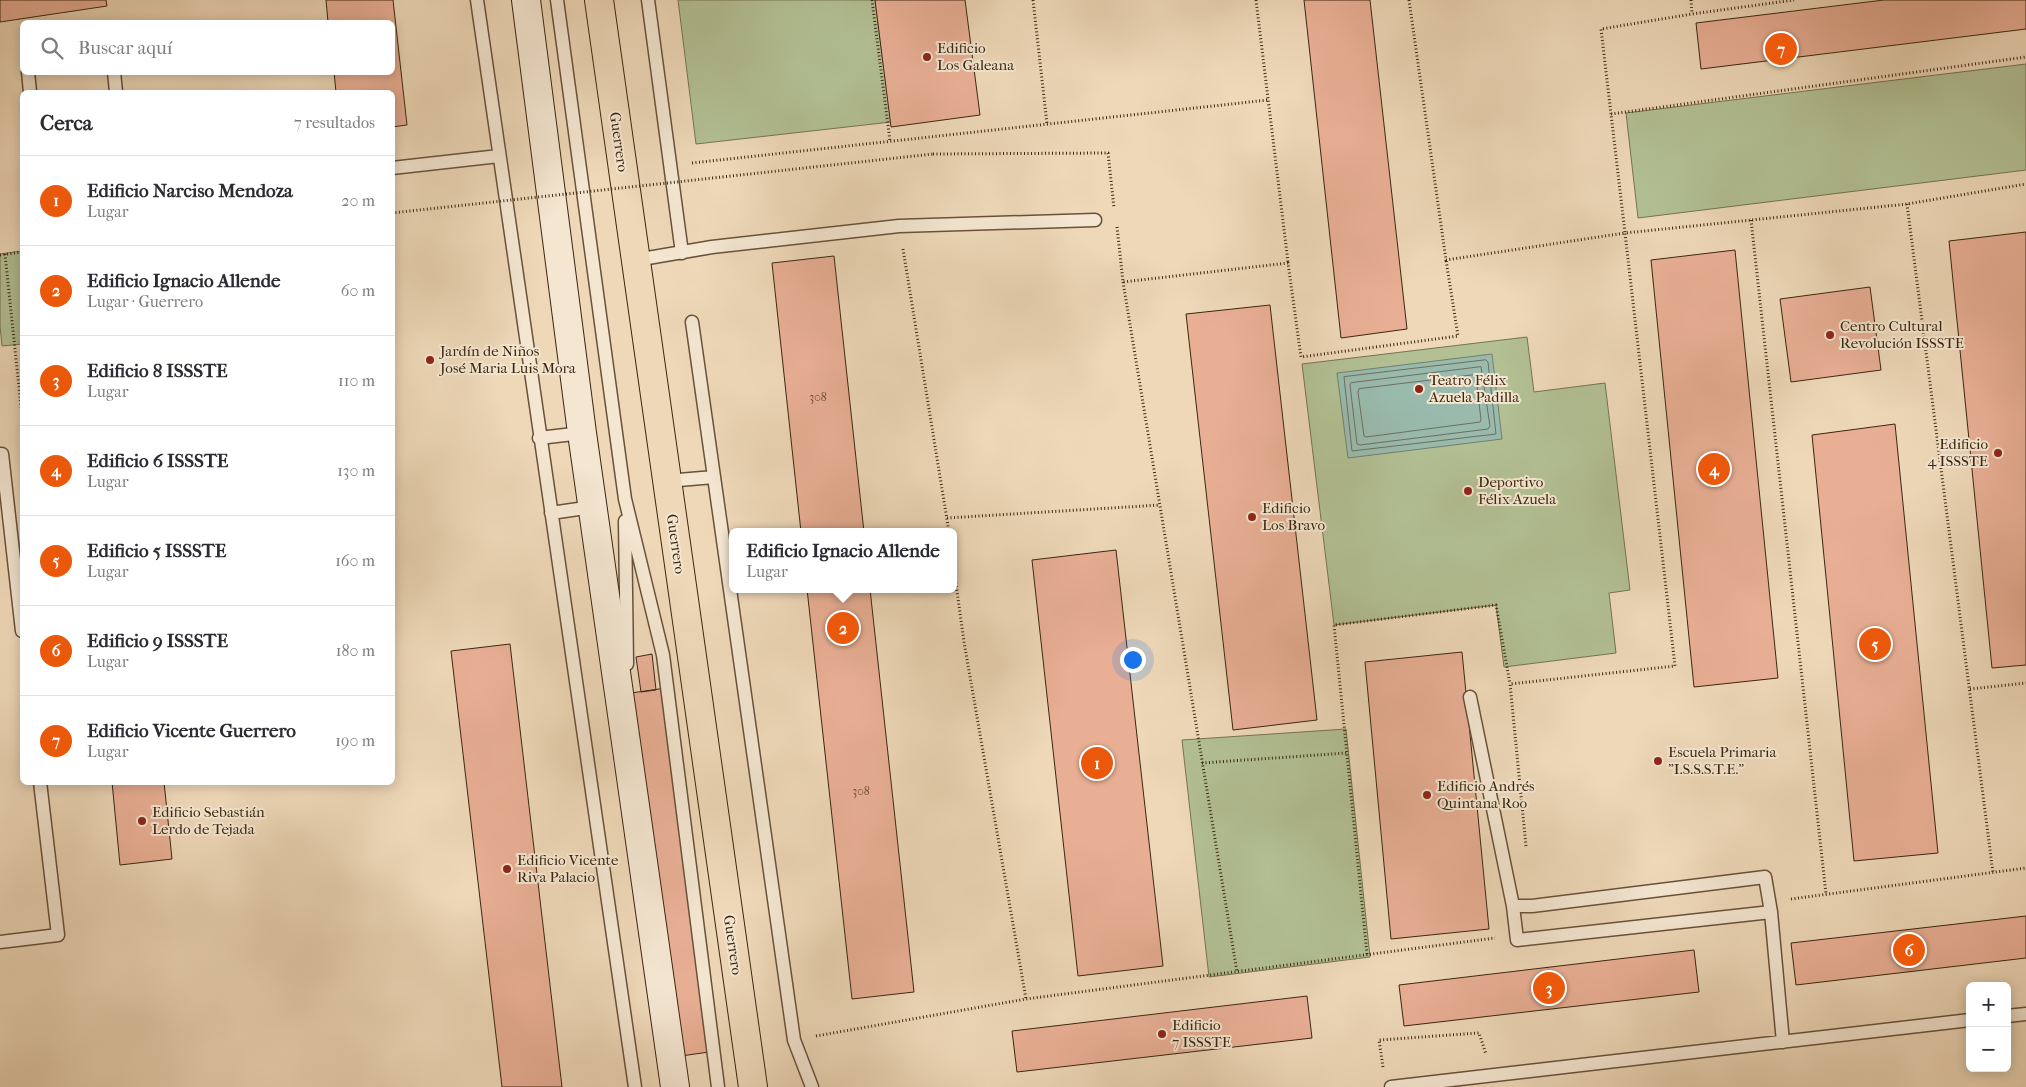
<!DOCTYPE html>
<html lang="es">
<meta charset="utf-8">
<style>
body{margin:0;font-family:"IM FELL French Canon",serif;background:#f7f7f7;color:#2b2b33}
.controls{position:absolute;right:15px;bottom:15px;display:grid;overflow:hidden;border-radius:8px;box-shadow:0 2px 12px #0003}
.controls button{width:45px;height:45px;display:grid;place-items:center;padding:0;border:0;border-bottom:1px solid #e1e1e2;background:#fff;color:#2b2b33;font:25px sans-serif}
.you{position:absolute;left:1132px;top:659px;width:18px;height:18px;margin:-12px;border:4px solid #fff;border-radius:50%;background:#1a73e8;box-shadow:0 0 0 8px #1a73e833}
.badge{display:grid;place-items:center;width:32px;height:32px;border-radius:50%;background:#ea580c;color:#fff;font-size:16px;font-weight:700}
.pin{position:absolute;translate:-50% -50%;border:2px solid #fff;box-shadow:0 1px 5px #0006}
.popup{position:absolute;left:729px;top:528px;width:228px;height:65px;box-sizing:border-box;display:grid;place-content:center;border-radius:8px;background:#fff;filter:drop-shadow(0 1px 4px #0005);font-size:16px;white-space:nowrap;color:#7c7c81}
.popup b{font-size:19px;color:#2b2b33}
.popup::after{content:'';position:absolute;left:50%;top:100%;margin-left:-10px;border:10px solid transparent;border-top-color:#fff}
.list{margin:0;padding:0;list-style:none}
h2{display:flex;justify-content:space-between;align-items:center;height:65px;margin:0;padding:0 20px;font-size:21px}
h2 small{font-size:16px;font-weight:400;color:#7c7c81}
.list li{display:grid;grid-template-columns:32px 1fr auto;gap:15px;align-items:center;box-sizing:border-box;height:90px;padding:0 20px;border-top:1px solid #e1e1e2}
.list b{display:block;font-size:19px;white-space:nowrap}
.list p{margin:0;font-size:16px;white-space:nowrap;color:#7c7c81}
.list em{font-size:16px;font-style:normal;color:#7c7c81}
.icon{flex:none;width:28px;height:28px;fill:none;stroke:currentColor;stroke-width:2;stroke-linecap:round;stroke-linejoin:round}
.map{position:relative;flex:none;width:2026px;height:1087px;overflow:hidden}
.search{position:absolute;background:#fff;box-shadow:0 2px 12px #0003;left:20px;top:20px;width:375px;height:55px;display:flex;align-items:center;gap:12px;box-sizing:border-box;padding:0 18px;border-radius:8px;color:#7c7c81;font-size:19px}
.panel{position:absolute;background:#fff;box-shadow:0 2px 12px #0003;left:20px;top:90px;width:375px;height:695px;border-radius:8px}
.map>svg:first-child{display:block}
.green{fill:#b2c094;stroke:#767352}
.water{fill:#99baad;stroke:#737f6e}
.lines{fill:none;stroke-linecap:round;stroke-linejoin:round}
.shore{stroke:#6a705e;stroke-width:1}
.building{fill:#e9af95;stroke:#3b2610}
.lane-casing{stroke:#68523a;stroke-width:15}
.secondary-casing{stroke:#3b2610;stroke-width:30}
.primary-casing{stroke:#3b2610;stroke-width:30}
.path{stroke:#3b2610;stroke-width:3;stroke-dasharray:1 2.5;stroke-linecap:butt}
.lane{stroke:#f4e6d1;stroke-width:12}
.secondary{stroke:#f4e6d1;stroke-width:28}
.primary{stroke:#eed8b8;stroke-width:28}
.path-bridge{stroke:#3b2610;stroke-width:3;stroke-dasharray:1 2.5;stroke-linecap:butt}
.poi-dot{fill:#8f2418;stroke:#f4e6d1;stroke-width:2}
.labels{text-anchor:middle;stroke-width:4;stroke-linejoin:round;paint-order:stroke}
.number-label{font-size:12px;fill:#664831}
.poi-label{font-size:15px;fill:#3b2610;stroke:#f4e6d1;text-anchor:start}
.street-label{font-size:15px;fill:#3b2610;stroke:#f4e6d1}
</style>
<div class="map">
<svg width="2026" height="1087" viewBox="0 0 2026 1087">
<rect width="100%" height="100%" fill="#eed8b8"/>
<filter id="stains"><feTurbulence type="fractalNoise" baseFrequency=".004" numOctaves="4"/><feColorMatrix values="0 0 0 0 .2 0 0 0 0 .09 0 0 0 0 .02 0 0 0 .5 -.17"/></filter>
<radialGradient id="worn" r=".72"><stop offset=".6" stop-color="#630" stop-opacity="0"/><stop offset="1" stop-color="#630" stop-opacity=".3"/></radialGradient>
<path class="green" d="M678 0H875L891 122 696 144Z
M2026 64V170L1638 218 1626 113Z
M22 251V344L2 346 0 326V254Z
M1527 337 1534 392 1605 383 1630 590 1609 593 1616 653 1504 667 1496 605 1334 625 1302 364Z
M1346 729 1370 957 1209 977 1182 740Z"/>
<path class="water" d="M1492 354 1502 439 1348 458 1337 373Z"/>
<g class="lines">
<path class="shore" d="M1486 360 1488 362 1496 434 1352 451 1344 377Z
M1481 367 1490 426 1488 429 1360 445 1357 444 1350 385 1351 383Z
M1474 375 1476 377 1481 420 1480 422 1366 437 1364 436 1358 392 1359 389Z"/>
</g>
<path class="building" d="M0 0H106L107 6 0 22Z
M326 0H393L407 125 392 127V92H336L334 72H392V22H328Z
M875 0H965L980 115 891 127Z
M1304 0H1370L1407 329 1341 338Z
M1884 0H2026V29L1701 69 1696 23Z
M2026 232V665L1992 668 1949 241Z
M1735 250 1778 678 1694 687 1651 260Z
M834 256 864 532H801L772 263Z
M1870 287 1881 370 1791 382 1780 299Z
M1270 305 1317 720 1233 730 1186 314Z
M1895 424 1938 853 1854 861 1812 435Z
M1116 550 1163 966 1078 976 1032 560Z
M807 589H870L914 992 852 999Z
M510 644 562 1087H502L451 651Z
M1462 652 1489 929 1391 939 1365 662Z
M652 654 656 690 641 692 636 657Z
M666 688 716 1051 681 1056 631 693Z
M112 782H164L172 859 120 865Z
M2026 916V958L1796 985 1791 943Z
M1694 950 1699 992 1404 1026 1399 985Z
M1307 996 1312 1038 1017 1072 1012 1031Z"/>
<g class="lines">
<defs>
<path id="lane" d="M477 0 635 1087
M557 0 625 499 663 655 718 1087
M648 0 682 253
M28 72 30 92
M114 72 116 92
M392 168 499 156
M636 260 712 247 899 226 1095 220
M692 322 794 1040 812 1087
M539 438 582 433
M0 454H2L22 631
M667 481 714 477
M551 513 592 507
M625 521 627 664
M1470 697 1513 906H1532L1765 877 1771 912 1783 1042
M1513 906 1517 940 1771 912
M0 942 58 935 40 782
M2007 1016 2026 1014
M1391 1087 1970 1020"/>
<path id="secondary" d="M526 0 582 433 675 1087"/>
<path id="primary" d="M599 0 753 1087"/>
</defs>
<use href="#lane" class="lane-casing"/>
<use href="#secondary" class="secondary-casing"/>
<use href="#primary" class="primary-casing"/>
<path class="path" d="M872 0 890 141
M1033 0 1047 124
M1256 0 1288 262
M1409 0 1446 260 1625 233 1601 29 1692 14 1794 0
M1691 0 1692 14
M1611 114 2026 57
M933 154 1108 153 1114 208
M692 163 1268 100
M1907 204 1993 873
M1751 220 1826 894
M1117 227 1123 282 1288 263 1301 357 1458 336 1446 260
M903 249 949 532
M5 254 22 416
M0 255 22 252
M1123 282 1237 972
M947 518 1160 505
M953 562 964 642 1026 999
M1970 689 2026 683
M1202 763 1347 753
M1526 846 1510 684 1675 666 1625 233 1907 204 2026 184
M1791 899 2026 868
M1367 954 1334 625 1496 605 1510 684
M816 1036 1026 999 1495 938
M1383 1067 1379 1040 1479 1033 1486 1054"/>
<use href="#lane" class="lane"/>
<use href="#secondary" class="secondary"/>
<use href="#primary" class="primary"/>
<path class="path-bridge" d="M392 213 933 154"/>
</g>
<g class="poi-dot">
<circle cx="927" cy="57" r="5"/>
<circle cx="1830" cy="335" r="5"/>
<circle cx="430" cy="360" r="5"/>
<circle cx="1419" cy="389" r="5"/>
<circle cx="1998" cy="453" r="5"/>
<circle cx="1468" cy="491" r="5"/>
<circle cx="1252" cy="517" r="5"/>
<circle cx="1658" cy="761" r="5"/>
<circle cx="1427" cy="795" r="5"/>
<circle cx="142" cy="821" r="5"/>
<circle cx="507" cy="869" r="5"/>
<circle cx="1162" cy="1034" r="5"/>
</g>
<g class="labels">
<g class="number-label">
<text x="818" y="401">308</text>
<text x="861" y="795">308</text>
</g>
<g class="poi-label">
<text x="937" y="53">Edificio<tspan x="937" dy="17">Los Galeana</tspan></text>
<text x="1840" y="331">Centro Cultural<tspan x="1840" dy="17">Revolución ISSSTE</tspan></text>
<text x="440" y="356">Jardín de Niños<tspan x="440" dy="17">José Maria Luis Mora</tspan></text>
<text x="1429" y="385">Teatro Félix<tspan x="1429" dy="17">Azuela Padilla</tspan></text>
<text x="1988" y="449" text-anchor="end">Edificio<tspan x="1988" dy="17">4 ISSSTE</tspan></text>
<text x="1478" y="487">Deportivo<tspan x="1478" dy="17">Félix Azuela</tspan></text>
<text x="1262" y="513">Edificio<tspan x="1262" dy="17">Los Bravo</tspan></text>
<text x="1668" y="757">Escuela Primaria<tspan x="1668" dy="17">"I.S.S.S.T.E."</tspan></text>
<text x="1437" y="791">Edificio Andrés<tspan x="1437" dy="17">Quintana Roo</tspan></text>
<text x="152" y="817">Edificio Sebastián<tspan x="152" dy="17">Lerdo de Tejada</tspan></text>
<text x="517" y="865">Edificio Vicente<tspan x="517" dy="17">Riva Palacio</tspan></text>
<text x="1172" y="1030">Edificio<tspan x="1172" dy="17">7 ISSSTE</tspan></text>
</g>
<g class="street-label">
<text transform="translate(619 142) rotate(82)" y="5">Guerrero</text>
<text transform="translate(676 544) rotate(82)" y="5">Guerrero</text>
<text transform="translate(733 945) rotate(82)" y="5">Guerrero</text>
</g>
</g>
<rect width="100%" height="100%" filter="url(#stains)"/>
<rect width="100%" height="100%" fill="url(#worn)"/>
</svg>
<div class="controls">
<button>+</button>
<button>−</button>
</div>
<div class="you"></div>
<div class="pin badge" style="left:1097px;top:763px">1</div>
<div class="pin badge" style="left:843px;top:628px">2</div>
<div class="popup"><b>Edificio Ignacio Allende</b>Lugar</div>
<div class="pin badge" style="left:1549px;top:988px">3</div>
<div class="pin badge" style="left:1714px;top:469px">4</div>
<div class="pin badge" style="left:1875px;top:644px">5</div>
<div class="pin badge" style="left:1909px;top:950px">6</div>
<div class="pin badge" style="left:1781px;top:49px">7</div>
<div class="search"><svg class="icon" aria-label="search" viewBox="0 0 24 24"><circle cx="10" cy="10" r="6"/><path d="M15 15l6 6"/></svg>Buscar aquí</div>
<section class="panel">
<h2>Cerca<small>7 resultados</small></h2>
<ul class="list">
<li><span class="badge">1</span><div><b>Edificio Narciso Mendoza</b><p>Lugar</p></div><em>20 m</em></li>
<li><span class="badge">2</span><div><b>Edificio Ignacio Allende</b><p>Lugar · Guerrero</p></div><em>60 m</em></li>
<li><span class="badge">3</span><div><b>Edificio 8 ISSSTE</b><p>Lugar</p></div><em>110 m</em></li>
<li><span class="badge">4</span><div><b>Edificio 6 ISSSTE</b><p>Lugar</p></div><em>130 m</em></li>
<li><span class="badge">5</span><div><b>Edificio 5 ISSSTE</b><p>Lugar</p></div><em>160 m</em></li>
<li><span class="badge">6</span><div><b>Edificio 9 ISSSTE</b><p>Lugar</p></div><em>180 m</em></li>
<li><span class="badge">7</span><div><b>Edificio Vicente Guerrero</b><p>Lugar</p></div><em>190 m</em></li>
</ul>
</section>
</div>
